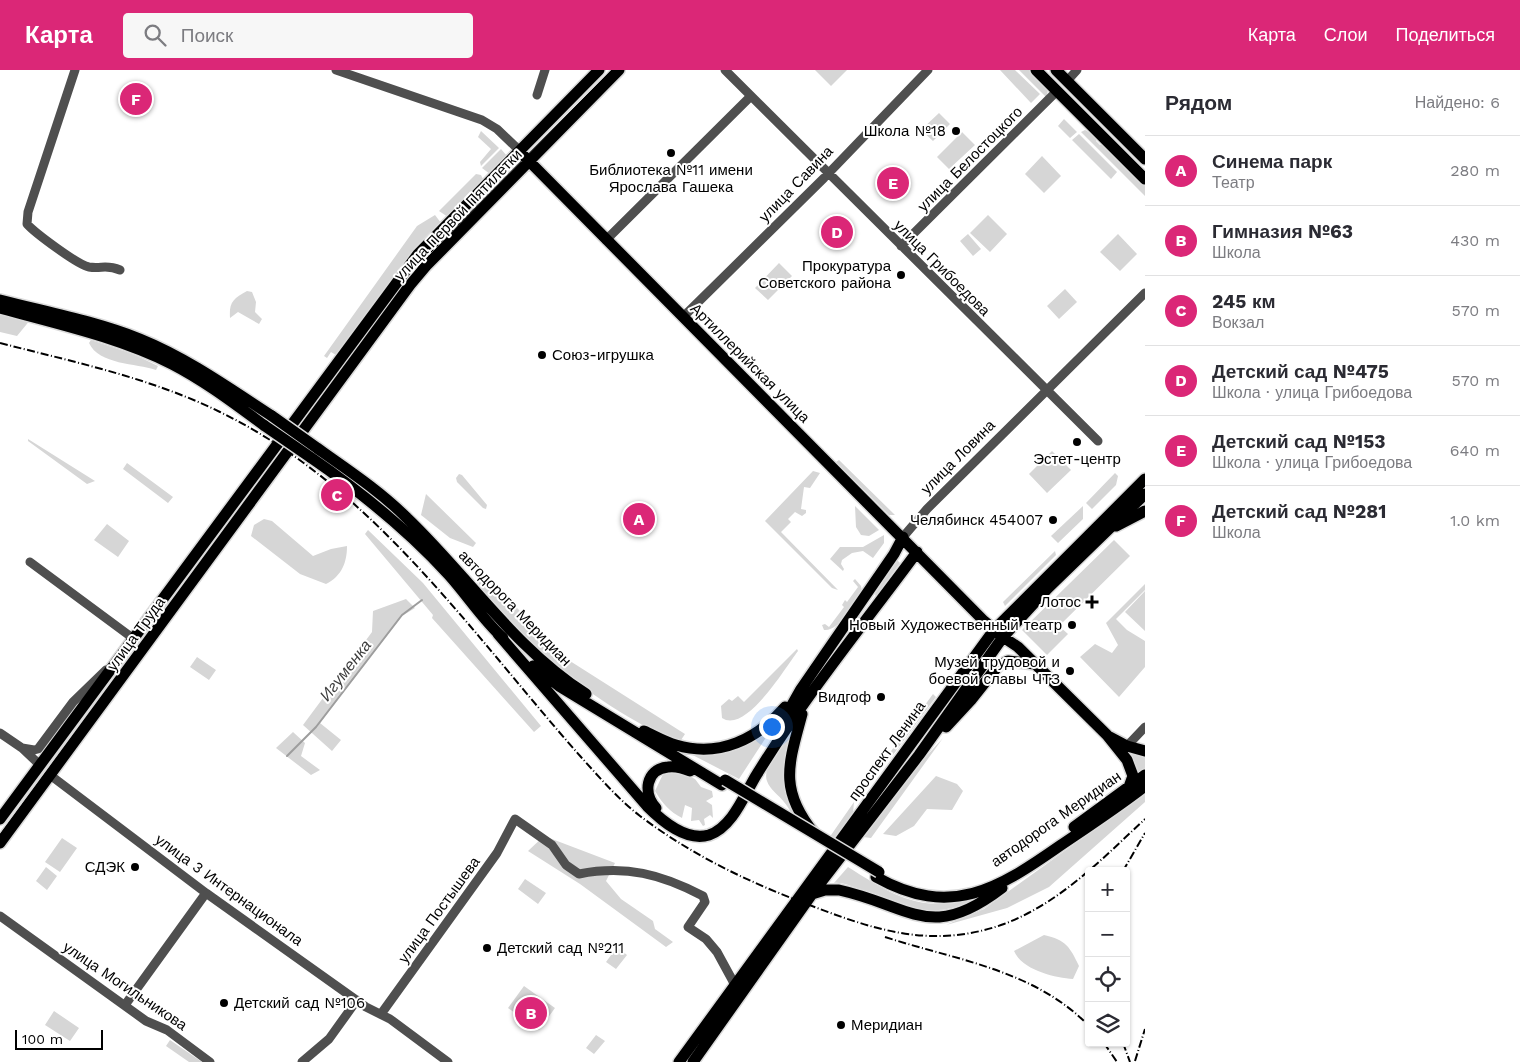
<!DOCTYPE html>
<html lang="ru">
<meta charset="utf-8">
<style>
body{margin:0;font-family:"Work Sans",sans-serif;background:#f7f7f7;color:#2b2b33}
.controls{position:absolute;right:15px;bottom:15px;display:grid;overflow:hidden;border-radius:5px;box-shadow:0 1px 4px #0004}
.controls button{width:45px;height:45px;display:grid;place-items:center;padding:0;border:0;border-bottom:1px solid #e1e1e2;background:#fff;color:#2b2b33;font:25px sans-serif}
.scale{position:absolute;left:15px;bottom:12px;width:88px;box-sizing:border-box;padding-left:5px;border:2px solid #000;border-top:0;font-size:14px;line-height:18px;white-space:nowrap;color:#000;-webkit-text-stroke:4px #fff;paint-order:stroke}
.you{position:absolute;left:771px;top:656px;width:18px;height:18px;margin:-12px;border:4px solid #fff;border-radius:50%;background:#1a73e8;box-shadow:0 0 0 8px #1a73e833}
.badge{display:grid;place-items:center;width:32px;height:32px;border-radius:50%;background:#db2777;color:#fff;font-size:16px;font-weight:700}
.pin{position:absolute;translate:-50% -50%;border:2px solid #fff;box-shadow:0 1px 5px #0006}
.list{margin:0;padding:0;list-style:none}
h2{display:flex;justify-content:space-between;align-items:center;height:65px;margin:0;padding:0 20px;font-size:21px}
h2 small{font-size:16px;font-weight:400;color:#7c7c81}
.list li{display:grid;grid-template-columns:32px 1fr auto;gap:15px;align-items:center;box-sizing:border-box;height:70px;padding:0 20px;border-top:1px solid #e1e1e2}
.list b{display:block;font-size:19px;white-space:nowrap}
.list p{margin:0;font-size:16px;white-space:nowrap;color:#7c7c81}
.list em{font-size:16px;font-style:normal;color:#7c7c81}
.icon{flex:none;width:28px;height:28px;fill:none;stroke:currentColor;stroke-width:2;stroke-linecap:round;stroke-linejoin:round}
.map{position:relative;flex:none;width:1145px;height:992px;overflow:hidden}
header{display:flex;align-items:center;gap:30px;box-sizing:border-box;height:70px;padding:0 25px;background:#db2777;color:#fff}
header strong{font-size:24px}
nav{display:flex;gap:28px;margin-inline-start:auto;font-size:18px}
.search{width:350px;height:45px;background:#f7f7f7;display:flex;align-items:center;gap:12px;box-sizing:border-box;padding:0 18px;border-radius:5px;color:#7c7c81;font-size:19px}
main{display:flex}
aside{flex:1;background:#fff}
.map>svg:first-child{display:block}
.green{fill:#d6d6d6}
.lines{fill:none;stroke-linecap:round;stroke-linejoin:round}
.stream{stroke:#9d9d9d;stroke-width:2}
.major-casing{stroke:#dbdbdb;stroke-width:14}
.minor{stroke:#4f4f4f;stroke-width:9}
.major{stroke:#000;stroke-width:11}
.tram{stroke:#000;stroke-width:1}
.rail{stroke:#000;stroke-width:2;stroke-dasharray:8 2.5 1 2.5;stroke-linecap:butt}
.major-bridge-casing{stroke:#dbdbdb;stroke-width:14;stroke-linecap:butt}
.major-bridge{stroke:#000;stroke-width:11}
.poi-dot{fill:#000;stroke:#fff;stroke-width:2}
.labels{text-anchor:middle;stroke-width:4;stroke-linejoin:round;paint-order:stroke}
.poi-label{font-size:15px;fill:#000;stroke:#fff;text-anchor:end}
.street-label{font-size:15px;fill:#000;stroke:#fff}
.water-label{font-size:16px;font-style:italic;fill:#3e3e3e;stroke:#fff}
</style>
<header>
<strong>Карта</strong>
<div class="search"><svg class="icon" aria-label="search" viewBox="0 0 24 24"><circle cx="10" cy="10" r="6"/><path d="M15 15l6 6"/></svg>Поиск</div>
<nav><a>Карта</a><a>Слои</a><a>Поделиться</a></nav>
</header>
<main>
<div class="map">
<svg width="1145" height="992" viewBox="0 0 1145 992">
<rect width="100%" height="100%" fill="#fff"/>
<path class="green" d="M815 0H847L831 16Z
M1000 0H1015L1040 24 1031 33Z
M1019 0H1030L1048 18 1047 28Z
M939 43 950 54 933 71 921 60Z
M1064 49 1077 62 1070 68 1058 56Z
M1085 60 1097 67 1096 71 1100 75 1103 74 1145 115V126L1081 62Z
M481 61 499 78 481 96 480 92 491 79 478 67Z
M962 62 975 75 949 99 937 87Z
M1079 64 1117 102 1111 109 1072 70Z
M501 79 507 86 490 104 482 98Z
M1042 86 1061 106 1044 123 1025 104Z
M476 104 481 105 484 111 448 147 439 141Z
M435 145 441 153 355 262 353 261 336 285 331 282 327 288 324 286 417 156Z
M988 145 1007 164 990 182 970 163Z
M968 164 981 179 973 186 960 171Z
M1118 164 1137 184 1120 201 1100 182Z
M779 193 792 206 768 230 755 218Z
M1065 219 1077 232 1059 249 1047 236Z
M247 221 252 222 256 232 255 242 262 249 259 254 238 242 230 248C229 232 233 229 247 221Z
M0 241 31 249 17 266 0 262Z
M91 270 133 284 158 296 156 300C136 293 99 295 89 273Z
M28 369 95 411 87 414 28 371Z
M1052 381 1071 400 1047 423 1029 404Z
M839 390 895 445H889L836 392Z
M127 393 173 427 168 433 123 399Z
M813 401 820 403 810 418 804 417 801 439 806 440V443L802 446 795 442 788 449 791 452 781 462 838 520 832 518 765 451Z
M1115 403 1118 406 1116 415 1092 439 1086 433Z
M459 404 462 405 487 435 486 439 483 438 457 412 456 408Z
M426 424 476 473 473 477 450 468 421 445Z
M855 436 879 460 869 466 861 465 856 457Z
M1083 436V449L1058 473 1051 466Z
M264 449 272 451 313 486 331 479 347 476C347 492 342 506 326 514L300 504 251 466 254 455Z
M107 454 129 471 118 487 94 470Z
M368 460 423 513 541 656 534 662 432 548 433 545 365 464Z
M884 465V473L873 488 863 481 852 483 842 490 841 494 844 499 843 501 830 489 840 477H863Z
M1114 470 1130 486 1059 556 1068 564 1047 585 1022 560Z
M1055 481 1056 485 1005 536 1003 532Z
M896 489 900 493 876 526 875 524Z
M474 495 570 591 685 664 679 673C636 655 583 619 547 590 533 579 522 564 509 551 494 535 475 518 474 495Z
M855 509 861 516 862 521C854 532 839 562 824 560L822 555 825 554 829 557 844 537 842 535 845 530 847 532 858 517 853 511Z
M1145 514V520L1116 549 1127 560 1145 571V597L1119 627 1080 587 1095 574 1112 583 1118 575 1106 553Z
M1145 521V561L1125 542Z
M406 529 415 538 402 546 320 653 341 670 332 681 303 655 372 562 373 541Z
M797 579 798 581C785 598 746 664 722 648L721 636 729 629 732 631 738 626 744 632Z
M197 587 216 600 209 610 190 597Z
M933 624 936 627 890 689 886 688Z
M774 655 739 709 681 679 692 682Z
M293 662 305 673 301 686 320 700 311 705 276 678Z
M789 667V672L799 749C791 745 790 739 784 732 779 725 770 720 767 711 762 699 779 673 789 667Z
M943 668 871 768 863 767 911 703Z
M1120 677 1145 685V700L1136 707Z
M674 699 695 709 701 717 712 721 713 727 706 731 712 735 713 748 710 745 704 749 705 755 703 756 699 750 691 751 692 738 685 735 682 748C670 742 662 733 655 721L664 702Z
M936 706 957 714 963 721 952 740 927 739 914 756 896 766 883 764Z
M1145 723V732L1049 817 1007 838 946 855 984 839Z
M854 732 853 743 833 770 829 768Z
M544 766 615 793 606 811 621 829 653 851 655 859 673 872 666 877 580 814 528 781Z
M62 768 77 778 60 802 45 792Z
M46 797 57 806 47 820 36 811Z
M848 797C894 826 920 843 976 829 929 852 906 835 861 820 853 817 843 812 834 813Z
M525 809 546 823 538 834 518 819Z
M1044 865C1066 870 1070 877 1079 896L1073 909C1055 908 1022 900 1014 881Z
M617 877 627 885 616 899 606 892Z
M524 916 555 938 539 960 508 938Z
M54 941 79 958 70 971 45 955Z
M596 965 605 971 594 984 586 978Z
M170 970 202 992H189L166 976Z"/>
<g class="lines">
<path class="stream" d="M287 686 316 657 402 545 422 530"/>
<defs>
<path id="major" d="M1036 0 1145 109
M1056 0 1145 89
M524 86 984 551 1003 567 1018 577 1107 665 1127 690 1133 706 1129 717
M0 230C46 242 95 251 140 269 187 288 229 318 272 346
M0 238C58 254 118 267 172 294 205 311 235 334 265 356
M317 378C348 400 380 421 407 448 467 505 515 579 586 624
M310 387C361 422 407 459 449 505 467 525 483 550 503 568
M1116 456 1145 441
M498 564 647 736C662 751 686 772 709 765 733 757 745 723 757 704 805 626 863 555 917 482
M533 596 559 616 722 715
M802 644C789 693 778 719 814 763
M946 657 971 630 998 596 1008 591 1035 594
M644 661C655 666 665 672 676 675 720 688 757 669 785 637
M775 665 801 619 894 484 903 467
M1110 667 1127 676 1145 681
M656 738C643 724 645 699 668 697 676 696 683 698 690 701
M0 749 418 184 599 0
M1074 757 1145 705
M0 773 410 215 426 196 619 0
M876 807C951 849 998 819 1061 775 1089 756 1118 737 1145 716
M812 824 825 820H839C912 836 930 873 1002 818
M679 992 994 560 1145 409
M693 992 812 824 919 685 1003 567 1048 518 1145 424"/>
</defs>
<use href="#major" class="major-casing"/>
<path class="minor" d="M75 0 28 142 27 154C35 163 78 195 89 197 102 199 106 194 120 200
M336 0 482 50 497 59 519 80
M725 0 1098 371
M1067 11 1077 0
M537 25 545 0
M606 170 751 26
M901 176 1057 21
M683 247 824 108 928 0
M903 467 927 439 1145 223
M30 492 134 569
M0 663 22 678 40 695
M1127 676 1145 657
M22 678 34 680 38 679 73 632 106 600
M50 705 206 823 366 937 390 949 448 992
M0 846 146 951 167 960 210 992
M125 935 206 823
M381 944 497 783 515 749 552 775 566 795 579 804C626 795 661 804 703 826L705 832 688 857 706 869 717 882 735 915
M302 992 329 969 357 930"/>
<use href="#major" class="major"/>
<path class="tram" d="M1043 0 1145 102
M0 765 426 187 612 0"/>
<path class="rail" d="M0 273C74 292 151 308 220 342 374 417 471 563 581 687 600 708 618 729 640 746 689 783 742 809 799 831 869 858 929 881 1004 854 1060 833 1102 789 1145 749
M1123 801 1145 763
M885 867C956 890 1035 900 1089 956
M1104 973 1117 992
M1123 973 1130 992
M1135 991 1145 959"/>
<defs>
<path id="major-bridge" d="M272 346 317 378
M265 356 310 387
M725 710 879 802"/>
</defs>
<use href="#major-bridge" class="major-bridge-casing"/>
<use href="#major-bridge" class="major-bridge"/>
</g>
<g class="poi-dot">
<circle cx="956" cy="61" r="5"/>
<circle cx="671" cy="83" r="5"/>
<circle cx="901" cy="205" r="5"/>
<circle cx="542" cy="285" r="5"/>
<circle cx="1077" cy="372" r="5"/>
<circle cx="1053" cy="450" r="5"/>
<path d="M1089.5 524.5h5v5h5v5h-5v5h-5v-5h-5v-5h5z"/>
<circle cx="1072" cy="555" r="5"/>
<circle cx="1070" cy="601" r="5"/>
<circle cx="881" cy="627" r="5"/>
<circle cx="135" cy="797" r="5"/>
<circle cx="487" cy="878" r="5"/>
<circle cx="224" cy="933" r="5"/>
<circle cx="841" cy="955" r="5"/>
</g>
<g class="labels">
<g class="poi-label">
<text x="946" y="66">Школа №18</text>
<text x="671" y="105" text-anchor="middle">Библиотека №11 имени<tspan x="671" dy="17">Ярослава Гашека</tspan></text>
<text x="891" y="201">Прокуратура<tspan x="891" dy="17">Советского района</tspan></text>
<text x="552" y="290" text-anchor="start">Союз-игрушка</text>
<text x="1077" y="394" text-anchor="middle">Эстет-центр</text>
<text x="1043" y="455">Челябинск 454007</text>
<text x="1081" y="537">Лотос</text>
<text x="1062" y="560">Новый Художественный театр</text>
<text x="1060" y="597">Музей трудовой и<tspan x="1060" dy="17">боевой славы ЧТЗ</tspan></text>
<text x="871" y="632">Видгоф</text>
<text x="125" y="802">СДЭК</text>
<text x="497" y="883" text-anchor="start">Детский сад №211</text>
<text x="234" y="938" text-anchor="start">Детский сад №106</text>
<text x="851" y="960" text-anchor="start">Меридиан</text>
</g>
<g class="street-label">
<text transform="translate(970 89) rotate(-45)" y="5">улица Белостоцкого</text>
<text transform="translate(796 114) rotate(-46)" y="5">улица Савина</text>
<text transform="translate(458 145) rotate(-46)" y="5">улица Первой Пятилетки</text>
<text transform="translate(942 198) rotate(45)" y="5">улица Грибоедова</text>
<text transform="translate(750 293) rotate(45)" y="5">Артиллерийская улица</text>
<text transform="translate(958 387) rotate(-45)" y="5">улица Ловина</text>
<text transform="translate(515 538) rotate(46)" y="5">автодорога Меридиан</text>
<text transform="translate(136 564) rotate(-54)" y="5">улица Труда</text>
<text transform="translate(887 681) rotate(-54)" y="5">проспект Ленина</text>
<text transform="translate(1056 749) rotate(-35)" y="5">автодорога Меридиан</text>
<text transform="translate(229 820) rotate(36)" y="5">улица 3 Интернационала</text>
<text transform="translate(439 840) rotate(-54)" y="5">улица Постышева</text>
<text transform="translate(125 916) rotate(34)" y="5">улица Могильникова</text>
</g>
<g class="water-label">
<text transform="translate(345 600) rotate(-52)" y="6">Игуменка</text>
</g>
</g>
</svg>
<div class="controls">
<button>+</button>
<button>−</button>
<button><svg class="icon" aria-label="locate" viewBox="0 0 24 24"><circle cx="12" cy="12" r="6"/><path d="M12 2v4M12 18v4M2 12h4M18 12h4"/></svg></button>
<button><svg class="icon" aria-label="layers" viewBox="0 0 24 24"><path d="M12 4l9 5-9 5-9-5zM3 14l9 5 9-5"/></svg></button>
</div>
<div class="scale">100 m</div>
<div class="you"></div>
<div class="pin badge" style="left:639px;top:449px">A</div>
<div class="pin badge" style="left:531px;top:943px">B</div>
<div class="pin badge" style="left:337px;top:425px">C</div>
<div class="pin badge" style="left:837px;top:162px">D</div>
<div class="pin badge" style="left:893px;top:113px">E</div>
<div class="pin badge" style="left:136px;top:29px">F</div>
</div>
<aside>
<h2>Рядом<small>Найдено: 6</small></h2>
<ul class="list">
<li><span class="badge">A</span><div><b>Синема парк</b><p>Театр</p></div><em>280 m</em></li>
<li><span class="badge">B</span><div><b>Гимназия №63</b><p>Школа</p></div><em>430 m</em></li>
<li><span class="badge">C</span><div><b>245 км</b><p>Вокзал</p></div><em>570 m</em></li>
<li><span class="badge">D</span><div><b>Детский сад №475</b><p>Школа · улица Грибоедова</p></div><em>570 m</em></li>
<li><span class="badge">E</span><div><b>Детский сад №153</b><p>Школа · улица Грибоедова</p></div><em>640 m</em></li>
<li><span class="badge">F</span><div><b>Детский сад №281</b><p>Школа</p></div><em>1.0 km</em></li>
</ul>
</aside>
</main>
